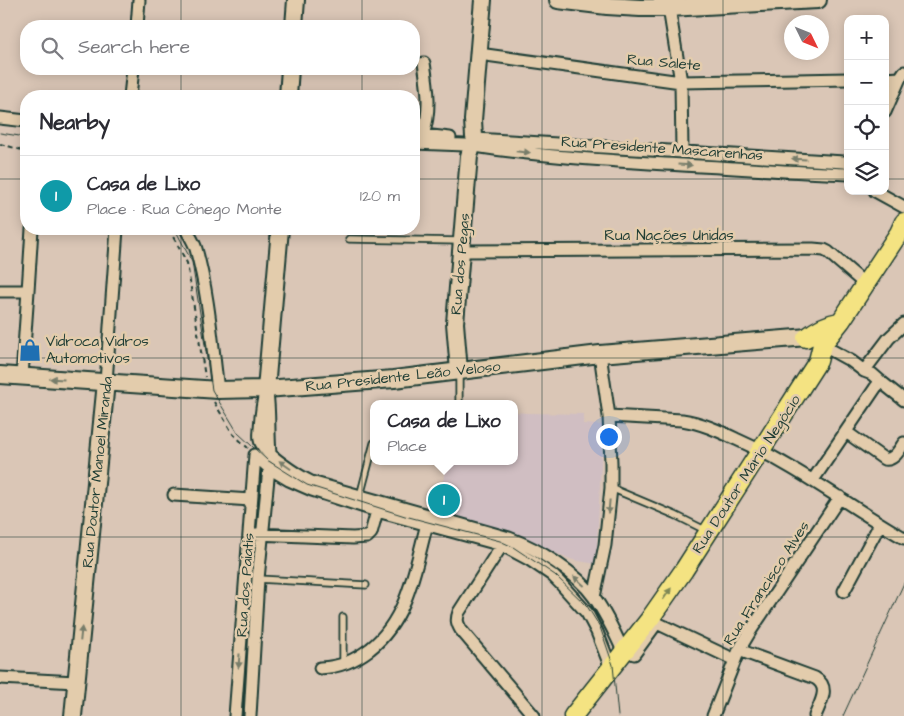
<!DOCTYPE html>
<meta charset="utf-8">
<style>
body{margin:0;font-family:"Architects Daughter",sans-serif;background:#f2f2f3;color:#2b2b33}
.controls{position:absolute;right:15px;top:15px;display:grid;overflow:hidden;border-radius:10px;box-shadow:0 2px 12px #0003}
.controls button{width:45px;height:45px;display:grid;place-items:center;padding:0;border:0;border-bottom:1px solid #e1e1e2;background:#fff;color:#2b2b33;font:25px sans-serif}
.compass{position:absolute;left:784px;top:15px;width:45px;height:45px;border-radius:50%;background:#fff;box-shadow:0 2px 12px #0003;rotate:133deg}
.you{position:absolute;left:608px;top:436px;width:18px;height:18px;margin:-12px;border:4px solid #fff;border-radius:50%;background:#1a73e8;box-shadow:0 0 0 8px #1a73e833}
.badge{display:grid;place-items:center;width:32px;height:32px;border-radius:50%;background:#1a73e8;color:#fff;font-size:16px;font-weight:700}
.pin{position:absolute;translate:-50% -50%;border:2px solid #fff;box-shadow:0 1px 5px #0006}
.popup{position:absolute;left:370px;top:400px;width:148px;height:65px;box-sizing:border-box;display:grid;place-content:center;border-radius:10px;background:#fff;filter:drop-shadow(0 1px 4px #0005);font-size:16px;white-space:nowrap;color:#7c7c81}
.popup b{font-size:19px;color:#2b2b33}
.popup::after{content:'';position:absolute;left:50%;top:100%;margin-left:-10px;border:10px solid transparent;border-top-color:#fff}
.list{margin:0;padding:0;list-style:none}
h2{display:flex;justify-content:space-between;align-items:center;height:65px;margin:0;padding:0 20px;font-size:21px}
h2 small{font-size:16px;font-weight:400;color:#7c7c81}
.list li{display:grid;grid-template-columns:32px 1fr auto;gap:15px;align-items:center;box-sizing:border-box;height:80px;padding:0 20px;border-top:1px solid #e1e1e2}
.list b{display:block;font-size:19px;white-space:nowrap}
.list p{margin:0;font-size:16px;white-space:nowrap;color:#7c7c81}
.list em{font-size:16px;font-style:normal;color:#7c7c81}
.icon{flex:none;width:28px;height:28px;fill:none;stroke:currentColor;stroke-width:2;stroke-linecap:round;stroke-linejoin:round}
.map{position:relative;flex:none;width:904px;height:716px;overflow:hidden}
.search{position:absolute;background:#fff;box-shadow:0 2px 12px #0003;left:20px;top:20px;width:400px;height:55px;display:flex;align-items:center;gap:12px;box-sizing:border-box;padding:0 18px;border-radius:20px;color:#7c7c81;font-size:19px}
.panel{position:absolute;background:#fff;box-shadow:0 2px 12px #0003;left:20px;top:90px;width:400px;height:145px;border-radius:20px}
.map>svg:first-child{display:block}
.built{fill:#d0bec2}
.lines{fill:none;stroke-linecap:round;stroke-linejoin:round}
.lane-casing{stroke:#1f3d34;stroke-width:9}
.street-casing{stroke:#1f3d34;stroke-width:15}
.secondary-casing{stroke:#1f3d34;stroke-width:20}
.primary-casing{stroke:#1f3d34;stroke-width:21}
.path{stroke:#1f3d34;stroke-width:2;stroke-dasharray:5 4;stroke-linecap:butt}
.lane{stroke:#e3ccac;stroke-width:5.5}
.street{stroke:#e3ccac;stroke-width:11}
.secondary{stroke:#e3ccac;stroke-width:16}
.primary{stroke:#f4e382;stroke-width:18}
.tram{stroke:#1f3d34;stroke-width:1}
.oneway{fill:#777d6a}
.oneway2{fill:#7f8857}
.grid{fill:none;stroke:#1f3d34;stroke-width:1;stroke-opacity:0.55}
.labels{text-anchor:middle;stroke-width:5;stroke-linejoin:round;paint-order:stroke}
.street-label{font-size:15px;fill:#1f3d34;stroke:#e3ccac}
.poi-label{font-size:15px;fill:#1f3d34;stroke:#e3ccac;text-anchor:start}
</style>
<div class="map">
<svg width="904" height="716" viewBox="0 0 904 716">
<rect width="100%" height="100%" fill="#dac6b6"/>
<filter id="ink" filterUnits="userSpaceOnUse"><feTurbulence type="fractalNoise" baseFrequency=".02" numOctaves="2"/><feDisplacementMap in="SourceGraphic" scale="10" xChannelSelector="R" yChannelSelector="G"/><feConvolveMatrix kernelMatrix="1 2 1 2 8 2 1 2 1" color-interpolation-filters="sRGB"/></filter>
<g filter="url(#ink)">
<path class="built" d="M514 412 527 413 584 414 583 424 603 425 596 564 573 560 493 528 434 510 449 461H514Z"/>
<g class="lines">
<defs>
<path id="lane" d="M349 239 460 241
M459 404V373
M611 488 675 515 707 531
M360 496 374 443
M258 579 366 585
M343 617V665"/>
<path id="street" d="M669 8 681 82 682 151
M137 26 139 0
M479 54 681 82 848 79
M885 79 900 78
M130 96 133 69
M885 112 900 78 904 72
M0 118 26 121
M414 134 450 138
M423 135C431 111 428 88 424 63
M476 139 844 162 848 163
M414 143 465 145
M475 146C537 156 601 160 665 164 726 167 787 172 848 174
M875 191 904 207
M186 229C189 235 194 242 196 249 209 295 212 344 218 390
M461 251 813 249 824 250 828 252 865 284
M0 291H28
M822 345 851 361 864 371 872 374 880 381 904 400
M864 371 889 338 904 324
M22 376 28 291 32 229
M106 382 117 229
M266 389C262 404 261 413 260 428 260 432 259 436 260 440 262 453 299 476 311 482L509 538C538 549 576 572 594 597 606 614 615 633 623 651
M267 393C270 413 268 433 270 453
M609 416 682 420C702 423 719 431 736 439 797 466 847 505 904 538
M846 432 884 459C894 461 899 450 904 443
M255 455 269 468 289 480 312 490 377 511 502 545 530 560 552 575 560 583 587 613 597 632 611 668
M813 480 880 381
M174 495 251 500
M256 534 353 538 367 537 371 533 377 511
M502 545 459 612C456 620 457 623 461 630L534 716
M844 591 880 524
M594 597 605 545 611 488V463L609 416 600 354
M739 650 815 678C831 687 820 703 815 716
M634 654 656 624H659L735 660
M320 668C340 667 354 661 370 649 408 619 415 568 427 524
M0 678 76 682
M235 716 255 455
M250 716 258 579 269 468
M713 716 739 650 751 630 840 497"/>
<path id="secondary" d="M558 0 607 6 640 8H669L818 0
M294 26 296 0
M288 96 290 69
M474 137 473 120 483 0
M459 371 455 323 469 156 472 147
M0 375 218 390 266 389 394 379 600 354 820 336
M266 389 280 229
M73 716 106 382"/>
<path id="primary" d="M806 338C816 330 827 324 839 322
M573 716 649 620 684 570 818 361 822 345 841 321 899 233 904 222"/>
</defs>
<use href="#lane" class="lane-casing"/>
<use href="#street" class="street-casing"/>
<use href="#secondary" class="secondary-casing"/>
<use href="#primary" class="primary-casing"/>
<path class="path" d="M0 144 26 151
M169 229 187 263 205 377
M214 402 233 434 248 448"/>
<use href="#lane" class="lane"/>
<use href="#street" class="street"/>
<use href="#secondary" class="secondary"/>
<use href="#primary" class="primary"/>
<path class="tram" d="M0 133 26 137
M175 229 192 262 212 390 238 433 267 460 307 485 405 516 500 541 513 547 555 575 587 606 600 627 613 665 618 716
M843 716 904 583"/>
</g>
<defs><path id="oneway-solid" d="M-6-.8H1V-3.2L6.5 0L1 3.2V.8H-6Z" transform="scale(1.25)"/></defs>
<g class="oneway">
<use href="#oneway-solid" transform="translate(523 152) rotate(6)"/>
<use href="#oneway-solid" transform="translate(799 159) rotate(-176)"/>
<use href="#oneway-solid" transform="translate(685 165) rotate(4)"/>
<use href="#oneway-solid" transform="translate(57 379) rotate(-176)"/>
<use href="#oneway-solid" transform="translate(285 465) rotate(-145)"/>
<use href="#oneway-solid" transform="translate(609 507) rotate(95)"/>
<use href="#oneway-solid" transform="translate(579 581) rotate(-138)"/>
<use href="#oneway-solid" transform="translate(81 634) rotate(-84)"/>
<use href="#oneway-solid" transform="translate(239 661) rotate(94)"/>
</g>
<use class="oneway2" href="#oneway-solid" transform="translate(667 594) rotate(-55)"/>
</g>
<path class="grid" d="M181 0V26M362 0V26M542 0V716M723 0V716M181 69V96M362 69V96M0 179H26M414 179H848M885 179H904M181 229V716M362 229V716M0 358H904M0 537H904"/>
<defs>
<symbol id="shop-bare" viewBox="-9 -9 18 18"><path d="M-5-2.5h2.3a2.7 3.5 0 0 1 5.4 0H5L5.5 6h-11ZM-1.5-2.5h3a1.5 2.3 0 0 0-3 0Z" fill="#1f6fb2" stroke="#e3ccac" stroke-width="2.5" paint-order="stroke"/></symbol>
</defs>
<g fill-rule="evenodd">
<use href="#shop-bare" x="14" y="334" width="32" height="32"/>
</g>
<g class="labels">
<g class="street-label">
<text transform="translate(664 62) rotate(5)" y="5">Rua Salete</text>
<text transform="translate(662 148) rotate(4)" y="5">Rua Presidente Mascarenhas</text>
<text x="669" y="240">Rua Nações Unidas</text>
<text transform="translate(460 264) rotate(-85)" y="5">Rua dos Pegas</text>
<text transform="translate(403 376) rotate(-6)" y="5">Rua Presidente Leão Veloso</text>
<text transform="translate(97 472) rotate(-84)" y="5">Rua Doutor Manoel Miranda</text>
<text transform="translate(746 474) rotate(-57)" y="5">Rua Doutor Mário Negócio</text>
<text transform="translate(766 583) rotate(-57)" y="5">Rua Francisco Alves</text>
<text transform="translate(245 585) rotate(-86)" y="5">Rua dos Paiatis</text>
</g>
<g class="poi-label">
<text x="46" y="346">Vidroca Vidros<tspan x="46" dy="17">Automotivos</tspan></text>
</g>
</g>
</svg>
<div class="controls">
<button>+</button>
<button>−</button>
<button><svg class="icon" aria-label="locate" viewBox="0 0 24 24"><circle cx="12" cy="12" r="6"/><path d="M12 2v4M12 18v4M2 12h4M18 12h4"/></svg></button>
<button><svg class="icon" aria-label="layers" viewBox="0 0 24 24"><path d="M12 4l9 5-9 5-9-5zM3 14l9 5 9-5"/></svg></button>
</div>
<svg class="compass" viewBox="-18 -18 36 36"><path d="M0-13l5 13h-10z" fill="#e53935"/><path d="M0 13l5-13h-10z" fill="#7c7c81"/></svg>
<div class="you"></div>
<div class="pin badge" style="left:444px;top:500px;background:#0f9aa8">1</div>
<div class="popup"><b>Casa de Lixo</b>Place</div>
<div class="search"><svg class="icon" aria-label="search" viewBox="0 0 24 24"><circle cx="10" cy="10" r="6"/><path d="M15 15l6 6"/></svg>Search here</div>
<section class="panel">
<h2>Nearby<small></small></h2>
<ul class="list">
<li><span class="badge" style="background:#0f9aa8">1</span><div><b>Casa de Lixo</b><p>Place · Rua Cônego Monte</p></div><em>120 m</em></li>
</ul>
</section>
</div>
